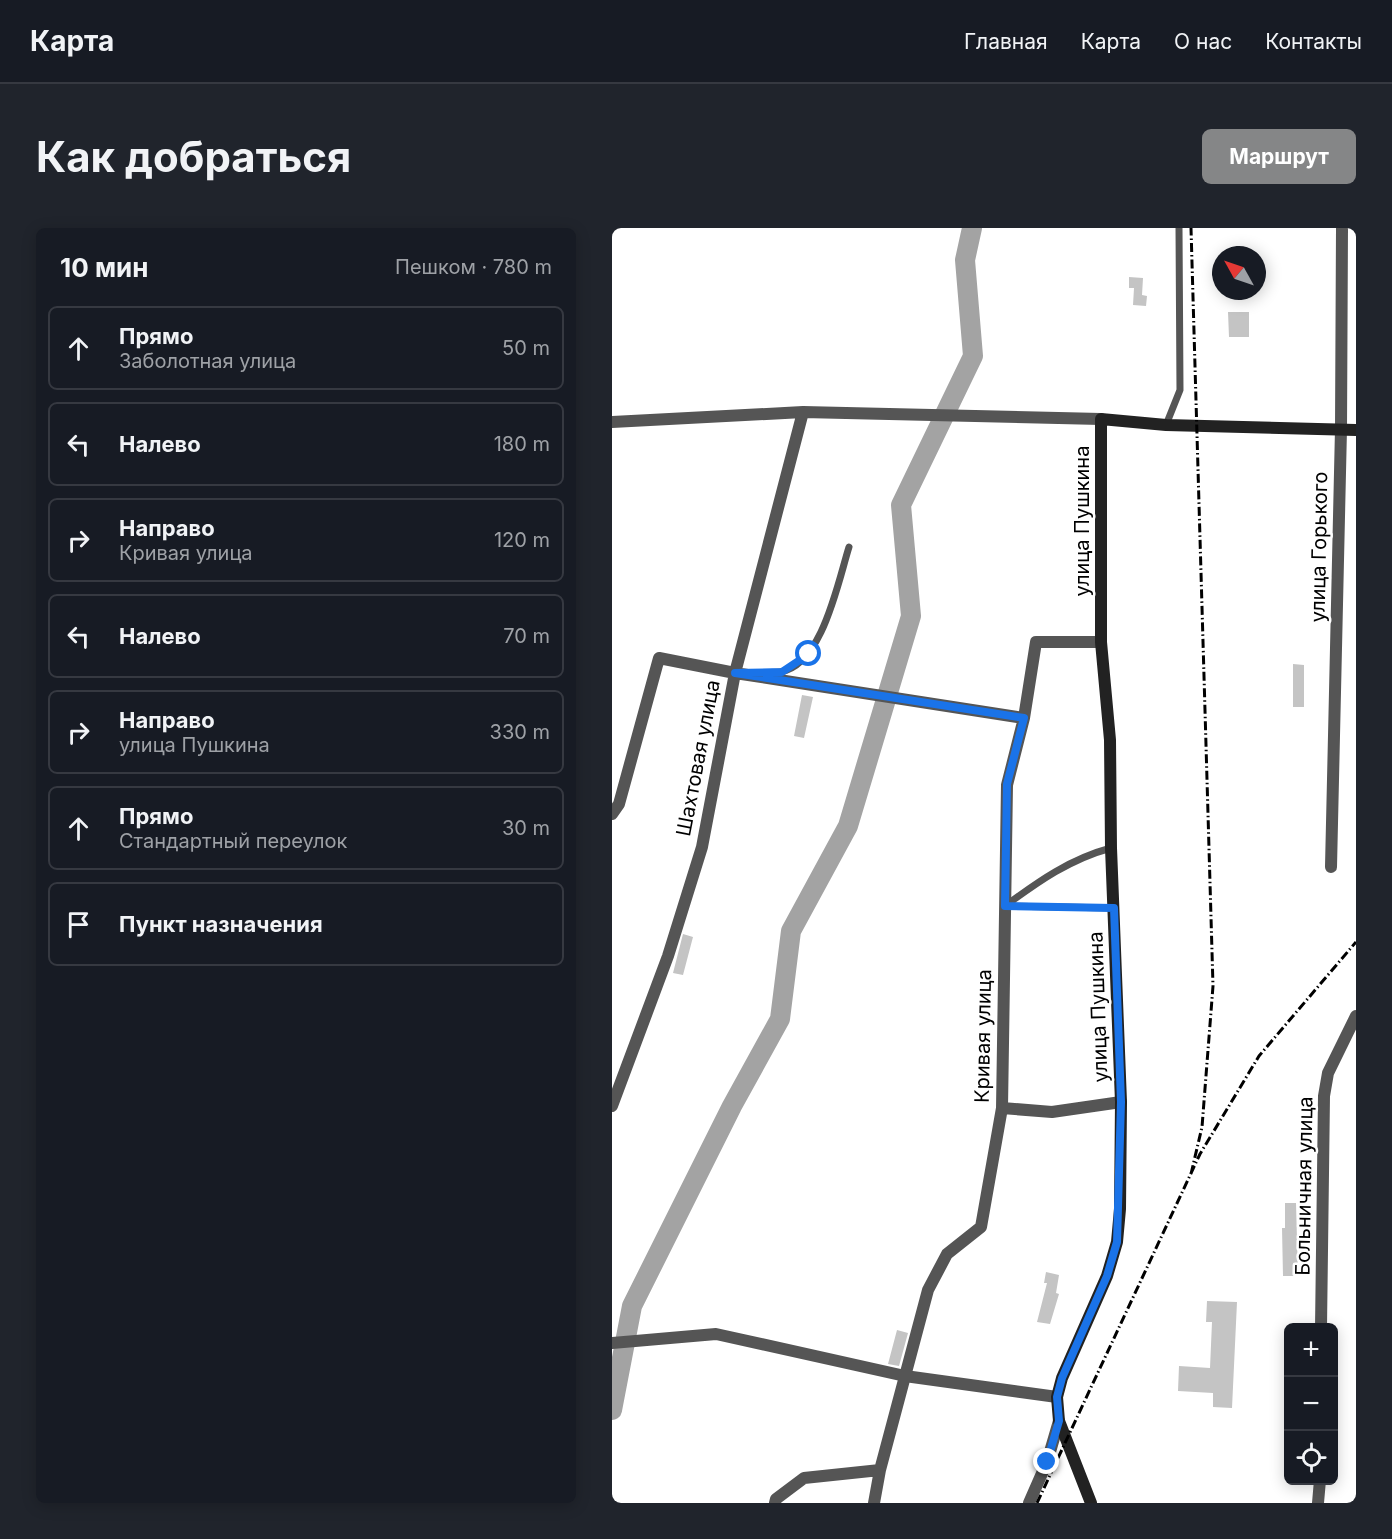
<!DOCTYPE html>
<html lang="ru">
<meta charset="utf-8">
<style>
body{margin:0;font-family:Inter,sans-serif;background:#20242c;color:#f1f3f6}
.controls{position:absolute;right:18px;bottom:18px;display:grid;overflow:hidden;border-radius:9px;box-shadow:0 3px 15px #0003}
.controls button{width:54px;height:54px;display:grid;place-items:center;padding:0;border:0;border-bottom:2px solid #363941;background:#171b24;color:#f1f3f6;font:30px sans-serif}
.compass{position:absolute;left:600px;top:18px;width:54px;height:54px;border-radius:50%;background:#171b24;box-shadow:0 3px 15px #0003;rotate:310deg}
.stop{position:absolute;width:18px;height:18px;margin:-14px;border:4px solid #1a73e8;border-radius:50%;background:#fff}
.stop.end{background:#1a73e8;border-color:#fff;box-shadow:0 2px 6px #0008}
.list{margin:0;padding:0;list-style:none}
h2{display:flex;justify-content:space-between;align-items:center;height:78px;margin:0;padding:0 24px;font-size:26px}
h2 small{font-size:20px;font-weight:400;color:#9ea1a6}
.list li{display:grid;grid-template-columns:39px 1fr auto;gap:18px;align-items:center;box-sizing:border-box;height:84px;margin:0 12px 12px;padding:0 12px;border:2px solid #363941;border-radius:9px}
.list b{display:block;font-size:22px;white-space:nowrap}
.list p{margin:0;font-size:20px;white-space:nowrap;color:#9ea1a6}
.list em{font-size:20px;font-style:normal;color:#9ea1a6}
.icon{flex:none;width:33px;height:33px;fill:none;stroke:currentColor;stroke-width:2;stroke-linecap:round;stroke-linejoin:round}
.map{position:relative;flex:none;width:744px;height:1275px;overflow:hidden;border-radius:9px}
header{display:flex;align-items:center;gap:36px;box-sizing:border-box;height:84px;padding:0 30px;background:#171b24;border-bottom:2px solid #363941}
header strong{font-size:28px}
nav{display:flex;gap:33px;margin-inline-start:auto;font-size:21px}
.intro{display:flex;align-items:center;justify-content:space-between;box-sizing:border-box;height:144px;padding:0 36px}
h1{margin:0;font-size:42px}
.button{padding:15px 27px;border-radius:9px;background:#858687;color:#fff;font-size:21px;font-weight:700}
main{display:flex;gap:36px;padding:0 36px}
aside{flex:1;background:#171b24;border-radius:9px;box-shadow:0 3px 15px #0003}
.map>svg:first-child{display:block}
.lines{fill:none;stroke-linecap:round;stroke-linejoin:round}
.river{stroke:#a3a3a3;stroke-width:20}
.building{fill:#c4c4c4}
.service{stroke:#555;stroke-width:7}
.minor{stroke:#555;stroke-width:12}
.secondary{stroke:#222;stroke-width:12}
.rail{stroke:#000;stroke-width:3;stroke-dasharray:9 3 1.5 3;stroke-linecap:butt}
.route{stroke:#1a73e8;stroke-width:8}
.labels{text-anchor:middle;stroke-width:5;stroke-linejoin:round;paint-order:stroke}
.street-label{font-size:20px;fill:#000;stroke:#fff}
</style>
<header>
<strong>Карта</strong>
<nav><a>Главная</a><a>Карта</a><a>О нас</a><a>Контакты</a></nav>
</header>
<div class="intro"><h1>Как добраться</h1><a class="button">Маршрут</a></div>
<main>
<aside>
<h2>10 мин<small>Пешком · 780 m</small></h2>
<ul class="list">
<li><svg class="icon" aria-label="ahead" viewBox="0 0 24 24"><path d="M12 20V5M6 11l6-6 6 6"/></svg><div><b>Прямо</b><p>Заболотная улица</p></div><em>50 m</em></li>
<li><svg class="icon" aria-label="left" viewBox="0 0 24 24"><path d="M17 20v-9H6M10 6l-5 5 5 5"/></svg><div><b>Налево</b></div><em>180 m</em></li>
<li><svg class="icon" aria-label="right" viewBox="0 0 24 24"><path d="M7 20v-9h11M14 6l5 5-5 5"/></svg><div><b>Направо</b><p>Кривая улица</p></div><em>120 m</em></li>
<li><svg class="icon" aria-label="left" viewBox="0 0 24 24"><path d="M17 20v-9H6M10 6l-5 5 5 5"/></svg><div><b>Налево</b></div><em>70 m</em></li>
<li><svg class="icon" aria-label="right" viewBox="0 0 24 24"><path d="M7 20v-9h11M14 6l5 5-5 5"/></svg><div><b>Направо</b><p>улица Пушкина</p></div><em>330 m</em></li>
<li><svg class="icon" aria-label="ahead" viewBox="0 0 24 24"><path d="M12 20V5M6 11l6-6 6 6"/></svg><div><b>Прямо</b><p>Стандартный переулок</p></div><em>30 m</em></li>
<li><svg class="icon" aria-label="arrive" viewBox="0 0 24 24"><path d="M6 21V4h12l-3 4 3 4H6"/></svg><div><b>Пункт назначения</b></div></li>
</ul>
</aside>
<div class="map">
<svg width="744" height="1275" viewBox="0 0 744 1275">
<rect width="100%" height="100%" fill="#fff"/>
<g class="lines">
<path class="river" d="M0 1182 20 1078 120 878 168 791 179 703 236 598 299 388 289 277 361 128 353 32 360 0"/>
</g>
<path class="building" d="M517 49 531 50 530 67 535 68 534 78 521 77 522 60H517Z
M616 84H637V109H617Z
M681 436 692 437V479H681Z
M190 467 201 469 192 510 182 508Z
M71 706 81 709 71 747 61 745Z
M673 975H684L686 1048H671L670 1000H673Z
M434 1044 447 1047 444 1065 447 1066 438 1096 425 1094 435 1055H432Z
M595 1073 625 1074 620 1180 601 1179V1165L566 1163 567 1138 598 1140 600 1094H594Z
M285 1102 296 1105 287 1138 276 1136Z"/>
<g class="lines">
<path class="service" d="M554 197 568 162 567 0
M149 445C155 444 162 445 168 444 210 438 226 354 237 319
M499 620C458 631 427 653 393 678L502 680"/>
<path class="minor" d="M0 194 191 184 489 191
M0 586 7 576 47 430 123 445 412 490
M719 639 729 201 730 0
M0 878 56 728 90 619 123 445 191 184
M390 880 440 884 509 874
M709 1100 712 868 716 845 744 788
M0 1115 104 1106 293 1148 445 1169
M163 1275 164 1271 192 1250 268 1242 316 1062 335 1026 369 999 390 880 395 557 412 490 424 414H489
M262 1275 268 1242
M417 1275 435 1234 447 1193
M706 1275 708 1252"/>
<path class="secondary" d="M479 1275 447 1193 445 1169 450 1150 495 1048 505 1014 508 981 509 874 499 620 498 512 489 414V191L554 197 744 202"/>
<path class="rail" d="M579 946 590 899 601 758 579 0
M425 1275 588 926 647 828 744 714"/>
</g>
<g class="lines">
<path class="route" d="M197 426 170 444 123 445 412 490 395 556 393 678 502 680 509 874 505 1014 495 1048 450 1150 445 1169 447 1193 435 1234"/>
</g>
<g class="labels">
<g class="street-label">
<text transform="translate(470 293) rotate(-90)" y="7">улица Пушкина</text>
<text transform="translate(707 319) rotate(-89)" y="7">улица Горького</text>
<text transform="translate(86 530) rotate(-79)" y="7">Шахтовая улица</text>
<text transform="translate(486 779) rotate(-92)" y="7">улица Пушкина</text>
<text transform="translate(371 808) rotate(-89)" y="7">Кривая улица</text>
<text transform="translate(692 958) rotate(-89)" y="7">Больничная улица</text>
</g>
</g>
</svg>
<div class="controls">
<button>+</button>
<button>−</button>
<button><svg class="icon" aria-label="locate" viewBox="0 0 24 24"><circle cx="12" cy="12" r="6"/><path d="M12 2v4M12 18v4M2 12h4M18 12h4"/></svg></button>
</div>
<svg class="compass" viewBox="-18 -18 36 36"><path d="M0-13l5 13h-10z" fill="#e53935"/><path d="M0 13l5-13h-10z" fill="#9ea1a6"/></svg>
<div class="stop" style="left:197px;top:426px"></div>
<div class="stop end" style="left:435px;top:1234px"></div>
</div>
</main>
